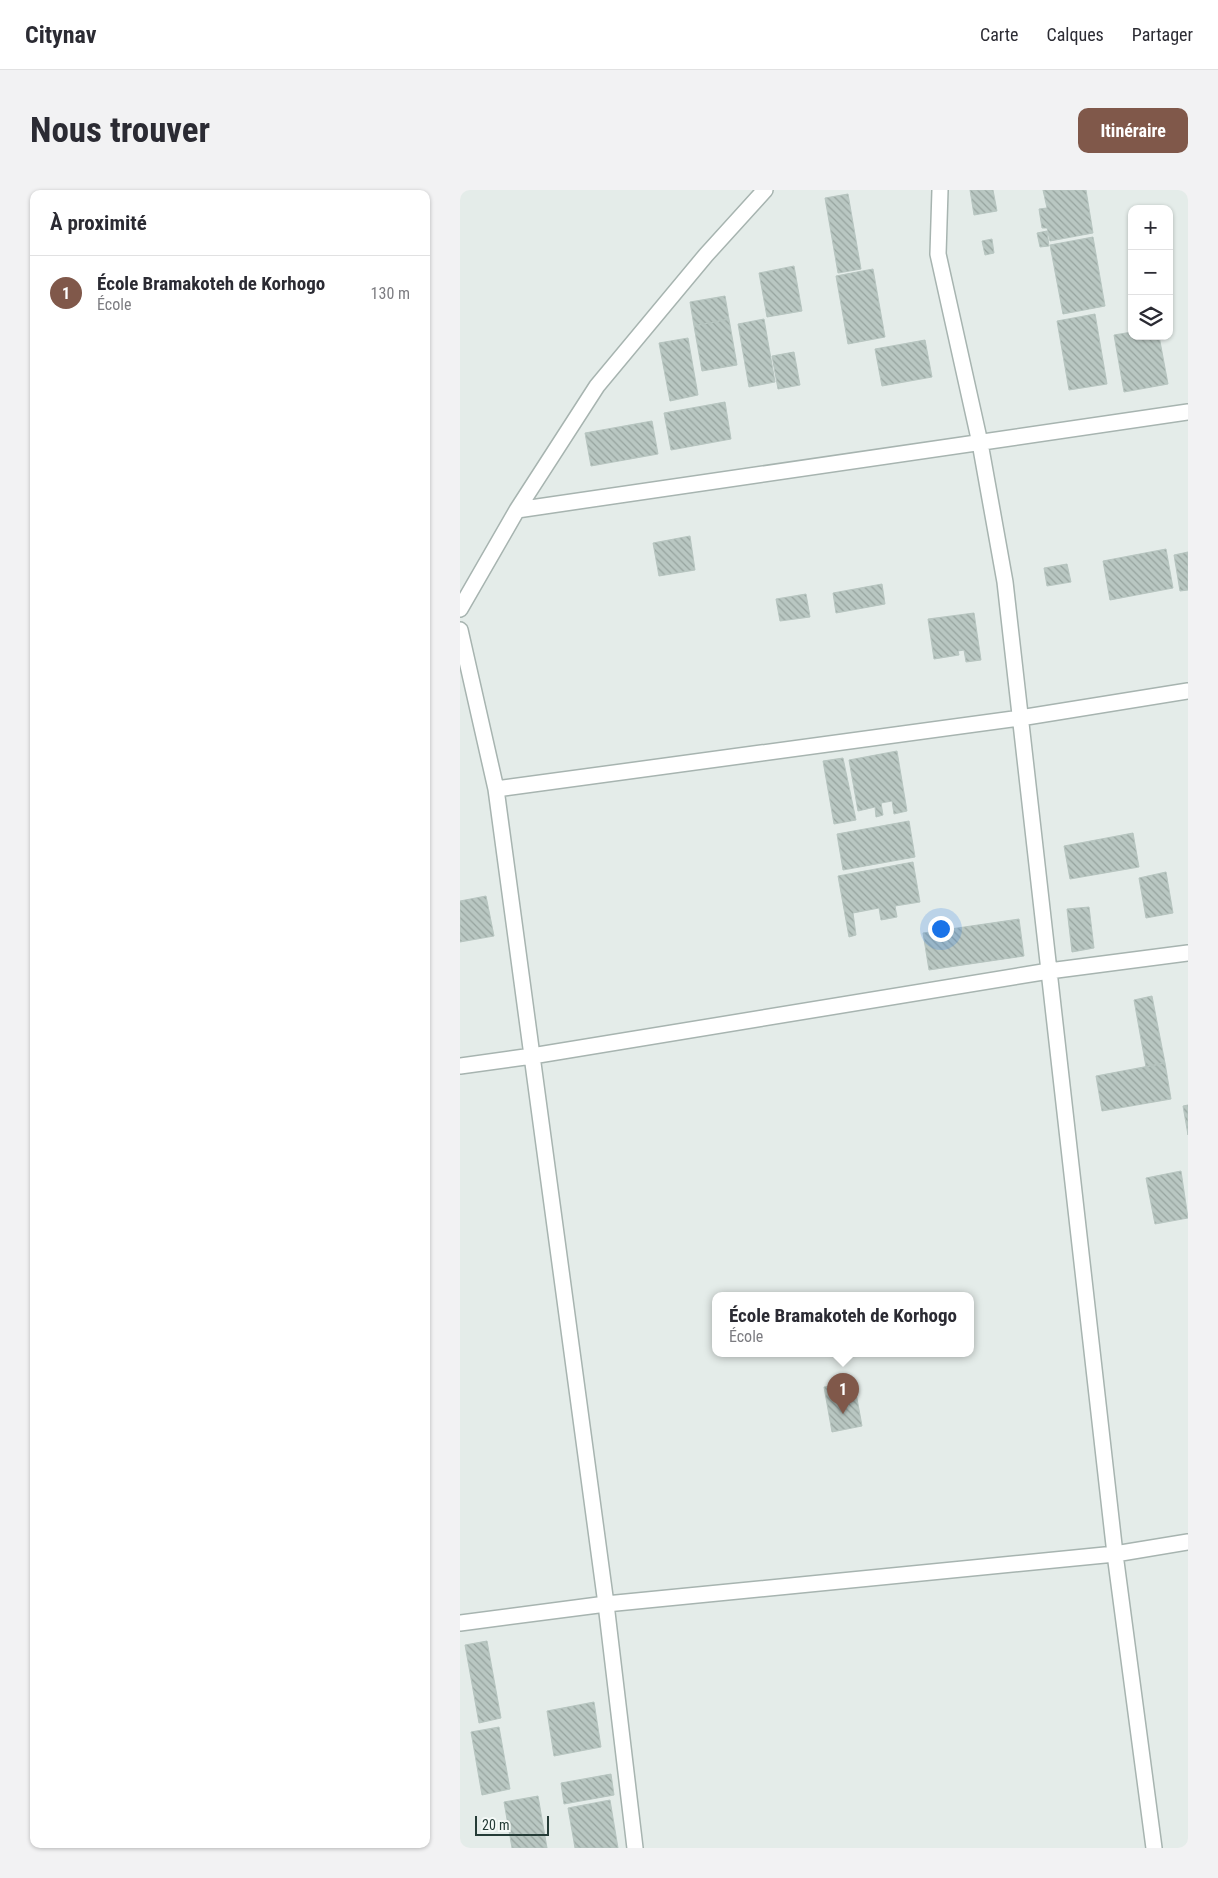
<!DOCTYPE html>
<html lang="fr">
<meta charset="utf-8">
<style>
body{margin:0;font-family:"Roboto Condensed",sans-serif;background:#f2f2f3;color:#2b2b33}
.controls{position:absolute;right:15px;top:15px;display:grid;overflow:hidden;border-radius:10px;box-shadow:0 1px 4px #0004}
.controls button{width:45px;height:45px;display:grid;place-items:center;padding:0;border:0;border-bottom:1px solid #e1e1e2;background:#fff;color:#2b2b33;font:25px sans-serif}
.scale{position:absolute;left:15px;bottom:12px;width:74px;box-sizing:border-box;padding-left:5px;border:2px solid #253c37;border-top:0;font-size:14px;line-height:18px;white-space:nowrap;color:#253c37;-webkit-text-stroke:4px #f4f9f7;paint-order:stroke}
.you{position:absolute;left:480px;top:738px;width:18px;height:18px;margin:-12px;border:4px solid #fff;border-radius:50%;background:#1a73e8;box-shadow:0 0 0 8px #1a73e833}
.badge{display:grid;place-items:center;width:32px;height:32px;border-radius:50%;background:#80584a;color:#fff;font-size:16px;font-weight:700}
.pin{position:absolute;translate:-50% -41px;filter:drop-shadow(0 1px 2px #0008)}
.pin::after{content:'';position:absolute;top:26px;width:18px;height:15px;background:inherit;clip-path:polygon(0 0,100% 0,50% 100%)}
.popup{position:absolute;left:252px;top:1102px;width:262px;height:65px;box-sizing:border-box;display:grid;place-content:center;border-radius:10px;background:#fff;filter:drop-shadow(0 1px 4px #0005);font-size:16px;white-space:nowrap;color:#7c7c81}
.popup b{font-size:19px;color:#2b2b33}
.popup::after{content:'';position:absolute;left:50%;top:100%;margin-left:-10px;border:10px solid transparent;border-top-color:#fff}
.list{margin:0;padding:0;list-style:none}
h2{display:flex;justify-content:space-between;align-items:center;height:65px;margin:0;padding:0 20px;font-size:21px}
h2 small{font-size:16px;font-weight:400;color:#7c7c81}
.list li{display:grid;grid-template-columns:32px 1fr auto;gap:15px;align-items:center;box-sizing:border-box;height:75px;padding:0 20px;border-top:1px solid #e1e1e2}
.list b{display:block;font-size:19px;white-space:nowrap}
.list p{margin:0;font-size:16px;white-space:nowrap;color:#7c7c81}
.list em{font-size:16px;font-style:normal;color:#7c7c81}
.icon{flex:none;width:28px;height:28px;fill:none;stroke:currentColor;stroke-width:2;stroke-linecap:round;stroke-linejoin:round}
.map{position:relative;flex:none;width:728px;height:1658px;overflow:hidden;border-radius:10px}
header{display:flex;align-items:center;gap:30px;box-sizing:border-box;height:70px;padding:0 25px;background:#fff;border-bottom:1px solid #e1e1e2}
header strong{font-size:24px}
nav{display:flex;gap:28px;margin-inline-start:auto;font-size:18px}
.intro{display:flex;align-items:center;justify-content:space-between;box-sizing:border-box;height:120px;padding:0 30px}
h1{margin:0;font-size:35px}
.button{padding:12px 22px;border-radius:10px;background:#80584a;color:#fff;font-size:18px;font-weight:700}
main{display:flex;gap:30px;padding:0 30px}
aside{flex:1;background:#fff;border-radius:10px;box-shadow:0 1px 4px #0004}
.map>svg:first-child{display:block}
.building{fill:url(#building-back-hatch);stroke:#b7c5c0}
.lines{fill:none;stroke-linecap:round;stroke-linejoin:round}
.minor-casing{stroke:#a7b4b0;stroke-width:18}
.minor{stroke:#fff;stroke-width:15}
</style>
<header>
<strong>Citynav</strong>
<nav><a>Carte</a><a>Calques</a><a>Partager</a></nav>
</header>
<div class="intro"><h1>Nous trouver</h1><a class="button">Itinéraire</a></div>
<main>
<aside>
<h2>À proximité<small></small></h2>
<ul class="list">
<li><span class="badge">1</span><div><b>École Bramakoteh de Korhogo</b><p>École</p></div><em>130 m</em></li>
</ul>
</aside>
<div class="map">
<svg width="728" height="1658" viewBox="0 0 728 1658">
<defs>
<pattern id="building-back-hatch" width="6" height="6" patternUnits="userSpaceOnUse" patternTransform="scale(1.25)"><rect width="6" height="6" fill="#b9c7c2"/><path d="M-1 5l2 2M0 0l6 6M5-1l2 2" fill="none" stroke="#96a39e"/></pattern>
</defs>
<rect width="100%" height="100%" fill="#e4ece9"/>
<path class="building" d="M510 0H533L537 21 514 25Z
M583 0H626L633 43 590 51 587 38H582L579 19 587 18Z
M388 4 401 79 378 83 365 8Z
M587 41 589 56 580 57 577 43Z
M633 47 645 116 603 124 590 55Z
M532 49 534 63 525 65 522 51Z
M334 76 342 121 307 127 299 83Z
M413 79 425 147 388 154 376 86Z
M265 106 269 129 234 136 230 112Z
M635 124 647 194 609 200 597 131Z
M269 129 277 175 242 181 234 136Z
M304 129 315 192 289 197 278 134Z
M672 142V146H699L708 194 664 202 654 145Z
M228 148 238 205 210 211 199 153Z
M465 150 472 187 422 196 415 159Z
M334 162 340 195 318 199 312 166Z
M265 212 271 249 211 260 204 223Z
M192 231 198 264 131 276 125 243Z
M230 346 235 380 199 386 193 353Z
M706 359 713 398 650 410 643 371Z
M728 362V400L720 401 714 365Z
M607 374 611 392 587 396 584 378Z
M422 394 425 414 376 423 373 403Z
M346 404 350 427 320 431 316 409Z
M514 423 521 470 506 472 504 460 498 461 499 465 474 469 468 429Z
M437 561 447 621 434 624 432 611 421 613 423 625 416 627 415 617 398 621 389 570Z
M383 568 396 630 374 634 363 571Z
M449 631 455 667 383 680 377 644Z
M673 643 679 677 610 689 604 656Z
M453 672 460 712 435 716 437 727 421 730 419 718 393 723 396 745 389 747 378 686Z
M706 682 713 723 686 728 679 688Z
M26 706 34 746 0 752V711Z
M629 717 634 758 612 762 607 719Z
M559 729 564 766 469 780 463 743Z
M692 806 705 873 686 877 674 810Z
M705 873 711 909 642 921 636 886Z
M728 915V945L723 916Z
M721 981 728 1028 695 1034 686 988Z
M394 1192 402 1236 372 1242 364 1197Z
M27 1451 41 1528 19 1533 5 1455Z
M134 1512 141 1557 94 1566 87 1521Z
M39 1537 50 1599 22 1605 11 1542Z
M151 1584 154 1605 104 1614 101 1593Z
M78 1606 87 1658H52L44 1612Z
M150 1610 158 1658H115L108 1618Z"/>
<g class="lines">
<defs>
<path id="minor" d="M480 0 478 64 520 253 545 392 655 1364 694 1658
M57 320 728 222
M0 419 57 320 137 196 246 65 305 0
M0 440 36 599 146 1414 175 1658
M36 599 560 528 728 501
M0 876 72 866 589 781 728 763
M0 1433 146 1414 655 1364 728 1352"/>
</defs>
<use href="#minor" class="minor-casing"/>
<use href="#minor" class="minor"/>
</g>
</svg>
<div class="controls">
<button>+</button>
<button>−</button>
<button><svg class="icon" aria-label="layers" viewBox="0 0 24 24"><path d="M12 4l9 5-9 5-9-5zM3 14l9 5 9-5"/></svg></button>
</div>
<div class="scale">20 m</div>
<div class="you"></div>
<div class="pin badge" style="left:383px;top:1224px">1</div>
<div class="popup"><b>École Bramakoteh de Korhogo</b>École</div>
</div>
</main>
